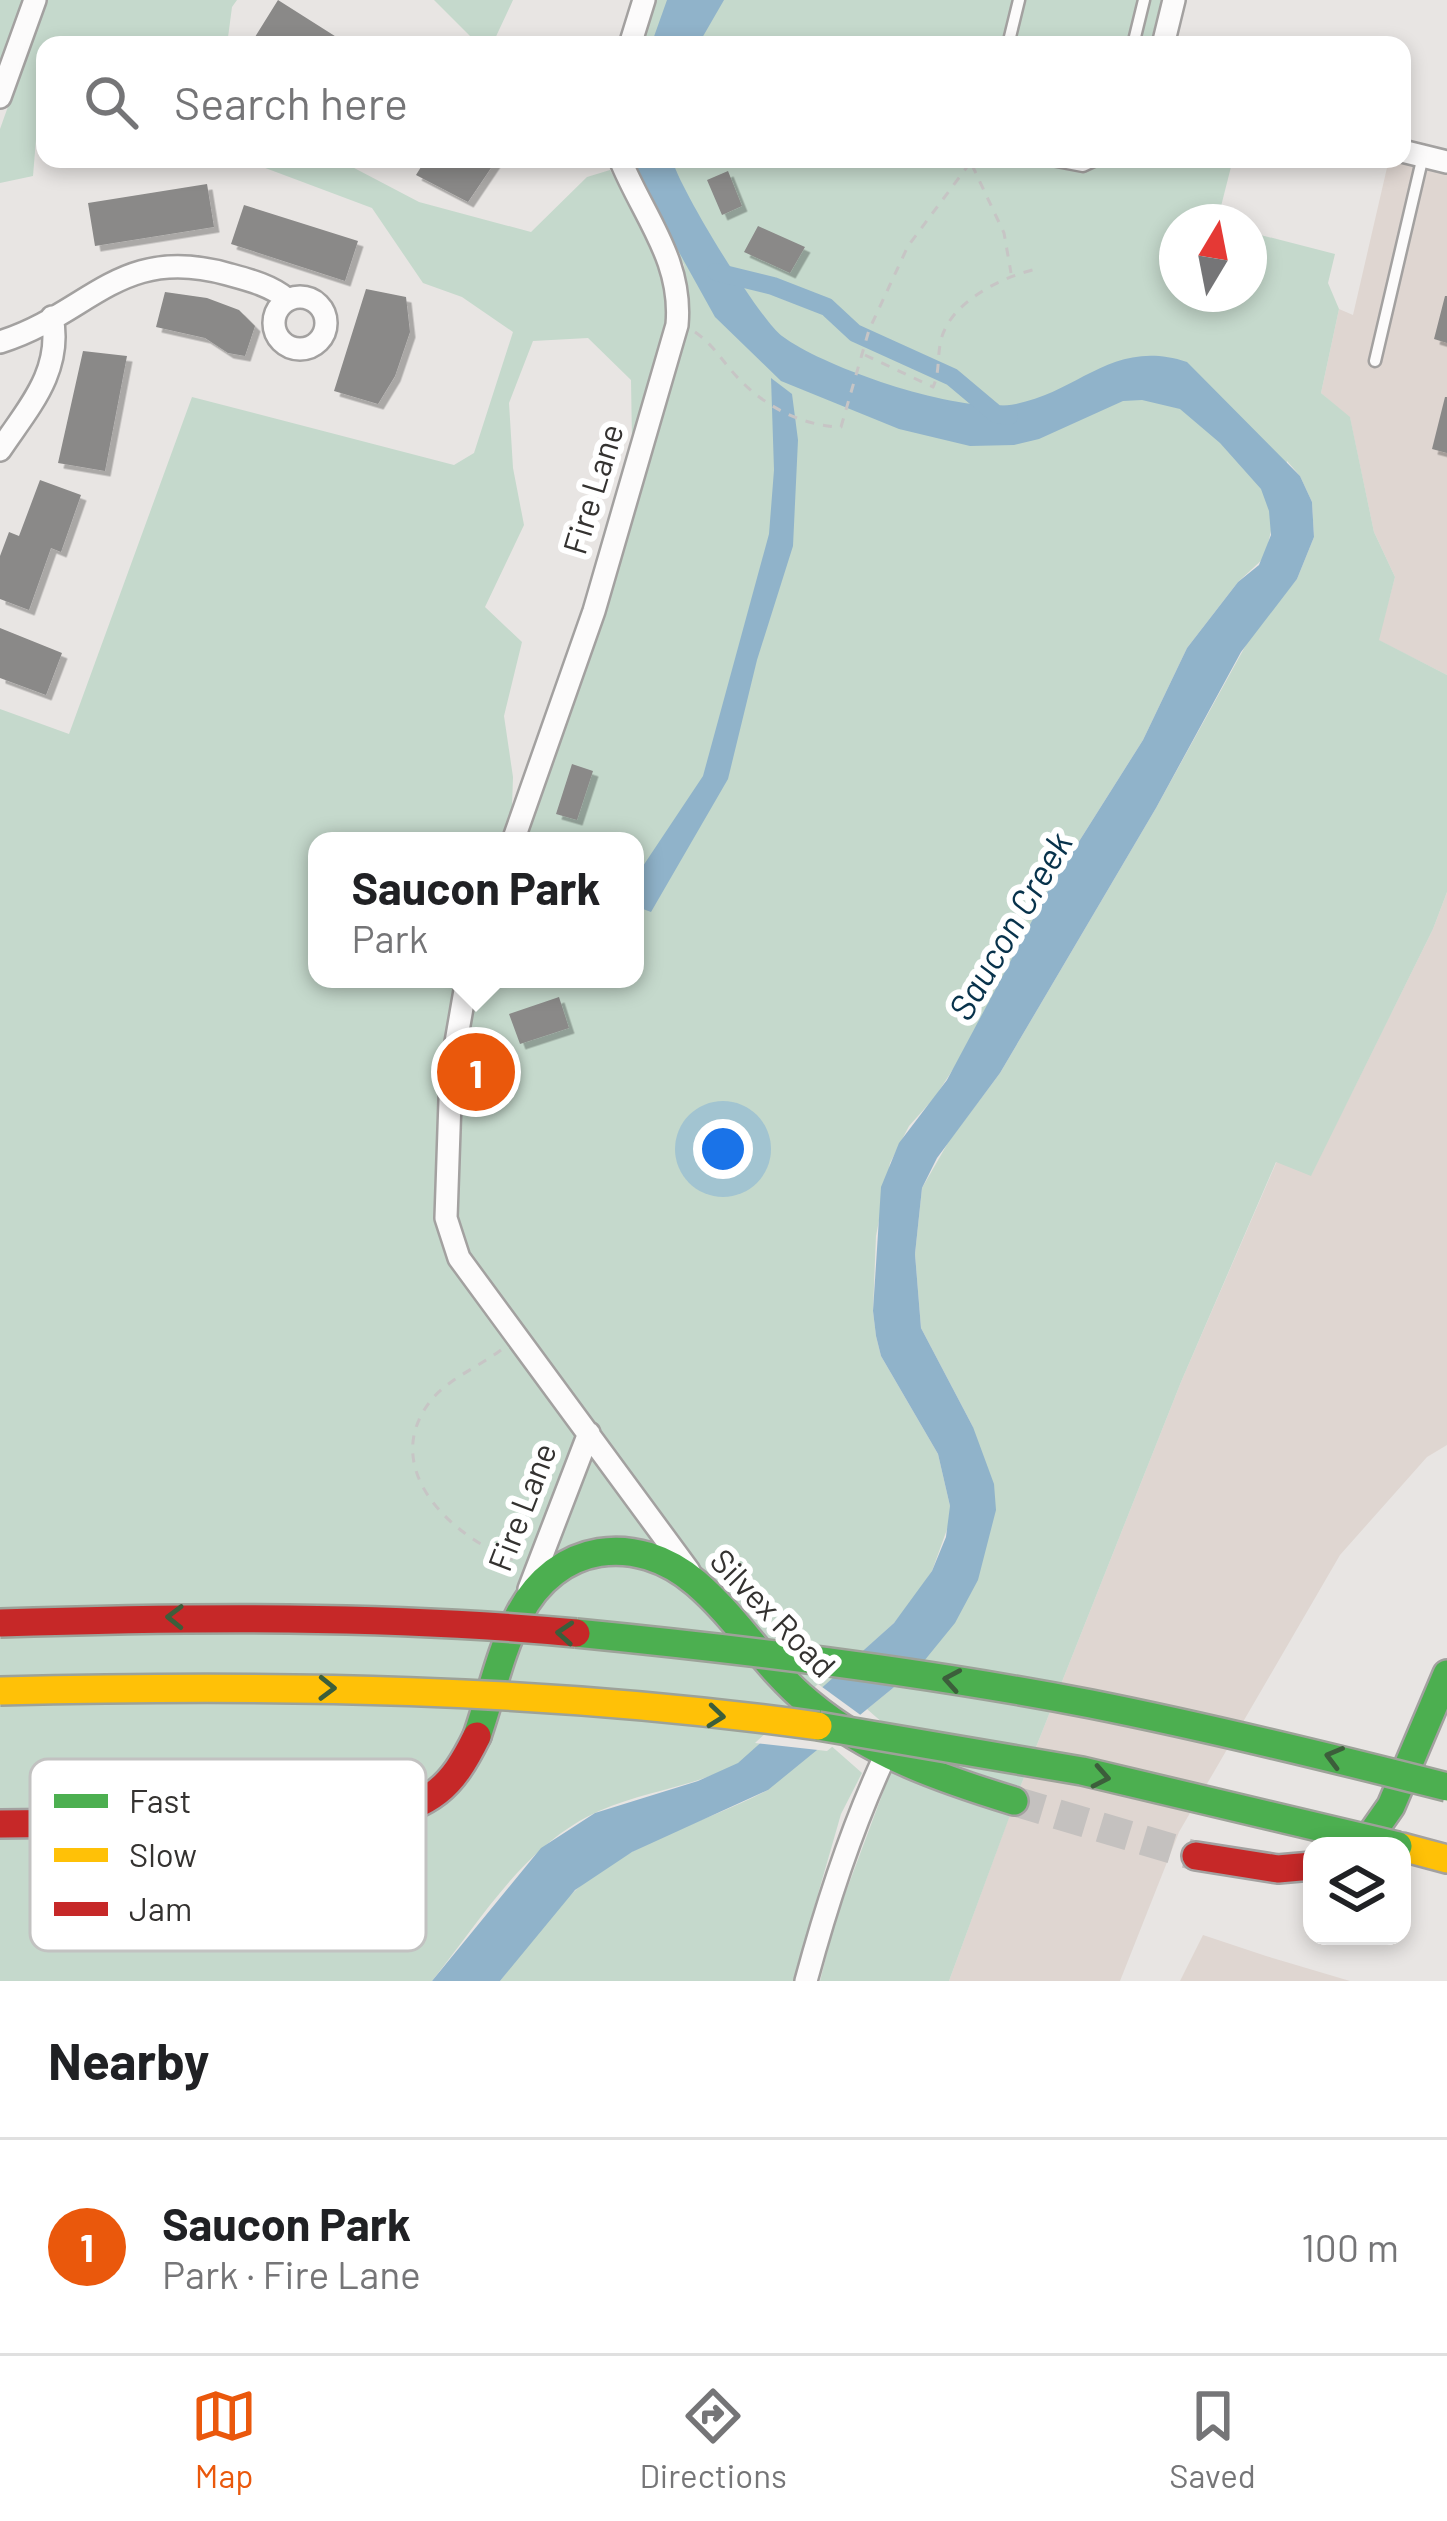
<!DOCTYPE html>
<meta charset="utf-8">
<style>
body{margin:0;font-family:Barlow,sans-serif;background:#f6f6f6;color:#202124}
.controls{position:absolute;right:36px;bottom:36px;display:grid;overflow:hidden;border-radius:24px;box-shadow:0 6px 18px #0003}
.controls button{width:108px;height:108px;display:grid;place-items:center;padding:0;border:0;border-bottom:3px solid #e0e0e0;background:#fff;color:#202124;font:60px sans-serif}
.compass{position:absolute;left:1159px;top:204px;width:108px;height:108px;border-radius:50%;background:#fff;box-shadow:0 6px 18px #0003;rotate:10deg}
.you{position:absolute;left:723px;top:1149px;width:42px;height:42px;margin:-30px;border:9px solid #fff;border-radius:50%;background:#1a73e8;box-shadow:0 0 0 18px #1a73e833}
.badge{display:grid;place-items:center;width:78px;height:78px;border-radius:50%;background:#ea580c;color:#fff;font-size:39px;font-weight:700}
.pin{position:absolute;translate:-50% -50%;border:6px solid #fff;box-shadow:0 3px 12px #0006}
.popup{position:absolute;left:308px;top:832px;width:336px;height:156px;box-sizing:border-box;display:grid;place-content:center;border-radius:24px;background:#fff;filter:drop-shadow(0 3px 9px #0005);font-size:39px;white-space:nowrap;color:#757577}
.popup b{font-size:45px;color:#202124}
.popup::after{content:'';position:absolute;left:50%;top:100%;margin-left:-24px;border:24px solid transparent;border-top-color:#fff}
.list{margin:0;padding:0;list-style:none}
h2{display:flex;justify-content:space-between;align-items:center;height:156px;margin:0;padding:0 48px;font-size:51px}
h2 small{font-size:39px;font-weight:400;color:#757577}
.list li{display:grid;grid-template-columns:78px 1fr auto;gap:36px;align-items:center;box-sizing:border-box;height:216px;padding:0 48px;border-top:3px solid #e0e0e0}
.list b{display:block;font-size:45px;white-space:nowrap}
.list p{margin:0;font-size:39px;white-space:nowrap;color:#757577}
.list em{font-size:39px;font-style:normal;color:#757577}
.icon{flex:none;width:66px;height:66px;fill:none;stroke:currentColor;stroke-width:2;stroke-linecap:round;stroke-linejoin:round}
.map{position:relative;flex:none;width:1447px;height:1981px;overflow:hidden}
.search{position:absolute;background:#fff;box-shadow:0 6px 18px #0003;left:36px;right:36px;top:36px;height:132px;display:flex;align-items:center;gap:30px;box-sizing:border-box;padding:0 42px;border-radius:24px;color:#757577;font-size:45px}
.sheet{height:372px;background:#fff}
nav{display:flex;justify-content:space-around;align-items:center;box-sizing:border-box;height:168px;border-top:3px solid #e0e0e0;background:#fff;font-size:33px;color:#757577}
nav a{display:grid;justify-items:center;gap:6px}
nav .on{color:#ea580c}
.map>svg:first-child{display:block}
.built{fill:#dfd6d1}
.green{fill:#c5d9cc;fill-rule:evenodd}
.water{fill:#90b3ca}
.pier{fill:#e8e5e3}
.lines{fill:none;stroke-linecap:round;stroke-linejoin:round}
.canal{stroke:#90b3ca;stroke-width:18}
.building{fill:#8a8988;filter:url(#shadow)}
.secondary-tunnel{stroke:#c4c1bf;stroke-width:30;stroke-dasharray:30 15;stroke-linecap:butt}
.lane-casing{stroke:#a3a1a0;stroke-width:15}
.street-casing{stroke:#a3a1a0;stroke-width:26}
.fast-casing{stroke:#a3a1a0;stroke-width:32}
.slow-casing{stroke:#a3a1a0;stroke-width:32}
.jam-casing{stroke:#a3a1a0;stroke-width:32}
.path{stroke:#c7c5c5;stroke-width:3;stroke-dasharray:9 9;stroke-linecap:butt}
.lane{stroke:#fcfbfb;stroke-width:10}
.street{stroke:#fcfbfb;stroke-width:21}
.fast{stroke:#4caf50;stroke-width:27}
.slow{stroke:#ffc107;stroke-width:27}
.jam{stroke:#c62828;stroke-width:27}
.fast-bridge-casing{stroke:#9da299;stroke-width:32;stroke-linecap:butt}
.slow-bridge-casing{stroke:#9da299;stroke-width:32;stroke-linecap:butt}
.jam-bridge-casing{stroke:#9da299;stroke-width:32;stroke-linecap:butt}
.fast-bridge{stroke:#4caf50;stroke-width:27}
.slow-bridge{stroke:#ffc107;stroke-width:27}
.jam-bridge{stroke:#c62828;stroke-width:27}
.oneway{stroke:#3c5e3b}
.labels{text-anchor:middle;stroke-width:12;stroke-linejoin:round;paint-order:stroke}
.street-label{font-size:33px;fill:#343230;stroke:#fff}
.water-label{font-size:36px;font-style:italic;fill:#07324b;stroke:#fff}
.key{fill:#fff;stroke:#c2c2c1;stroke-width:3}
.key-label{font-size:33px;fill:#343230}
</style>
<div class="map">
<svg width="1447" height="1981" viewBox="0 0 1447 1981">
<defs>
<filter id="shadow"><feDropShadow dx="5.5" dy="5.5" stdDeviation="0" flood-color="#0004"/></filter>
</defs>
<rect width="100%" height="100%" fill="#e8e5e3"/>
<path class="built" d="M1389 159 1447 171V675L1378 640 1395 577 1374 532 1350 418 1321 393 1339 309 1353 315Z
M1447 892V1445L1427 1457 1340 1555 1179 1832 1120 1981H949L1019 1790 1181 1382 1277 1161 1311 1175 1433 929Z
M1203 1935 1266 1956 1350 1981H1180Z"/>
<path class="green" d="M0 0H22L0 63Z
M46 0H237L232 7 227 45H45V99L39 103 33 176 0 183V129Z
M434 0H513L492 45H479Z
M652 0H1161L1150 45H638Z
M241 159H337L419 202 531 232 587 177 610 170 665 269 668 314 632 442 631 380 588 338 533 341 509 403 513 468 524 525 485 607 522 642 504 716 513 777 512 807 530 814 603 614 667 399 689 306 684 265 628 159H1233L1217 222H1177V294H1249V232L1335 254 1328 283 1339 309 1321 393 1350 417 1374 532 1395 577 1379 640 1447 675V892L1433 929 1311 1176 1276 1162 1181 1382 1019 1790C952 1771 919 1756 867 1709L920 1666 973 1427 921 1328 915 1254 922 1188 949 1141 1000 1073 1156 808 1252 634 1297 579 1314 537 1312 502 1300 476 1287 461 1265 557 1238 582 1187 648 1143 740 1049 889 957 1063 935 1097 909 1126 890 1163 876 1236 873 1311 876 1336 881 1356 938 1454 950 1506V1521L932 1571 912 1601 894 1623 795 1714 862 1773 841 1814 793 1981H500C524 1950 548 1914 578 1888 631 1842 706 1822 768 1790L738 1764C694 1787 644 1791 599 1811 525 1844 481 1920 432 1981H0V709L69 734 192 397 454 465 474 453 513 332 462 297 423 283 372 208ZM317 841H635V979H317Z
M891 1771 1012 1810 949 1981H820L835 1921Z"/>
<path class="water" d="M667 0H724L698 45H651Z
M633 159H672C679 188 759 319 782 336 826 369 962 415 1016 404 1081 391 1113 338 1187 362L1300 476 1312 502 1314 537 1297 579 1241 652 1156 808 1000 1073 937 1158 922 1188 915 1254 921 1328 973 1427 994 1484 996 1510 978 1580 955 1623 920 1666 768 1790 632 1852 575 1890 500 1981H432L541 1848 595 1813 698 1781 738 1763 894 1623 932 1571 946 1537 950 1506 938 1454 881 1356 876 1336 873 1311 881 1187 899 1143 947 1080 1049 889 1143 740 1187 648 1238 582 1259 565 1271 535 1269 511 1261 489 1220 443 1180 409 1142 400 1123 401 1039 439 1014 445 970 446 899 429 781 381 715 317 650 200Z
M771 378 792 394 798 440 793 546 757 660 728 779 651 912 635 906V878L703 776 769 534 774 470Z"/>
<path class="pier" d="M818 1684 866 1719 827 1751 755 1743Z"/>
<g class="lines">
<path class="canal" d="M716 272 773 286 827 307 855 333 952 377 996 414 1009 416"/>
</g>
<path class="building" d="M278 0 349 45H250Z
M426 159H497L468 202 416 175Z
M728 171 742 206 722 215 707 180Z
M207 184 214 227 95 246 88 203Z
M244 205 358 241 345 281 231 244Z
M758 226 805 247 790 273 744 252Z
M366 289 406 297 410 332 395 376 378 404 334 391Z
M165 292 207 298 239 310 255 326 245 356 228 353 205 338 156 327Z
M1445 296H1447V343L1434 339Z
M83 351 127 356 105 471 58 463Z
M1445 397H1447V453L1432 449Z
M40 480 81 495 61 552 51 548 29 610 0 599V556L9 532 19 536Z
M0 628 62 653 46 695 0 678Z
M572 764 593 771 577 820 556 814Z
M559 997 569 1028 520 1044 509 1014Z"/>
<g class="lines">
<path class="secondary-tunnel" d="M1014 1801 1196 1856"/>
<defs>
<path id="lane" d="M1008 45 1019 0
M1133 45 1144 0
M1046 159 1083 166 1098 159
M1375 361 1423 156"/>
<path id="street" d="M630 45 644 0
M1163 45 1174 0
M0 97 35 0
M1402 151 1447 162
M274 323a26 26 0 1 1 52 0a26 26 0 1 1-52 0Z
M0 342C90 314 119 244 227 274 249 280 270 285 287 299
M0 450C28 408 63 371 52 317
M513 841 594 611 677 325C683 260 643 216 620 159
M467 979 451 1071 446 1218 459 1258 689 1571
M529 1589 589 1433
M806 1981C827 1903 851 1829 885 1756"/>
<path id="fast" d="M477 1736C491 1696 500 1652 519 1615 557 1542 636 1532 696 1583 738 1619 766 1668 809 1703 870 1754 939 1778 1014 1801
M1363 1846 1391 1806 1447 1674"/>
<path id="slow" d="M1402 1847 1447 1859"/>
<path id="jam" d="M0 1824 375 1820C433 1801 450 1791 477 1736
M1196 1856 1278 1869 1312 1866"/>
</defs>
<use href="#lane" class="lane-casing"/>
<use href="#street" class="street-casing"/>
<use href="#fast" class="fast-casing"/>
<use href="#slow" class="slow-casing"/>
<use href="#jam" class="jam-casing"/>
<path class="path" d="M972 165 1004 233 1011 273
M695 332C714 345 724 364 740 380 766 407 803 426 841 427L869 330 908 246 973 159
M865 355 933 387C940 373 937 356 941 340 950 302 1003 276 1037 269
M501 1350C480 1366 450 1378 432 1399 376 1468 453 1539 517 1561"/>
<use href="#lane" class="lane"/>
<use href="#street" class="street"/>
<use href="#fast" class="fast"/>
<use href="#slow" class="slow"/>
<use href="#jam" class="jam"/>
<defs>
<path id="fast-bridge" d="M576 1633C749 1650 921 1671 1091 1704 1211 1728 1329 1757 1447 1787
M818 1726 1082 1771 1398 1846"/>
<path id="slow-bridge" d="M0 1691C273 1684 547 1688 818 1726"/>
<path id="jam-bridge" d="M0 1623C192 1617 385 1615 576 1633"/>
</defs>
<use href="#fast-bridge" class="fast-bridge-casing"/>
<use href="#slow-bridge" class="slow-bridge-casing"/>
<use href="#jam-bridge" class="jam-bridge-casing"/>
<use href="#fast-bridge" class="fast-bridge"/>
<use href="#slow-bridge" class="slow-bridge"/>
<use href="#jam-bridge" class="jam-bridge"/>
</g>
<defs><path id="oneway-chevron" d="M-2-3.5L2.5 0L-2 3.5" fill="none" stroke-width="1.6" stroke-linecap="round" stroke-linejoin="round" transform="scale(3)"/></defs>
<g class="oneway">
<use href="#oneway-chevron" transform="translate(175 1617) rotate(-179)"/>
<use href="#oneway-chevron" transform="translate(565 1633) rotate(-176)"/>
<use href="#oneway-chevron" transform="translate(952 1680) rotate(-170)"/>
<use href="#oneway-chevron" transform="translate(327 1688) rotate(1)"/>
<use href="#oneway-chevron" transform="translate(716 1716) rotate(6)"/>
<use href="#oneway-chevron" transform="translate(1334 1757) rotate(-165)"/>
<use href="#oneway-chevron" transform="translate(1101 1777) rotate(11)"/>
</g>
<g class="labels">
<g class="street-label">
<text transform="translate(593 489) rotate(-73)" y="12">Fire Lane</text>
<text transform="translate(522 1507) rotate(-69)" y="12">Fire Lane</text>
<text transform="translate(773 1613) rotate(46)" y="12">Silvex Road</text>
</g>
<g class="water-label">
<text transform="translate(1010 926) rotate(-60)" y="13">Saucon Creek</text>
</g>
</g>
<rect x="30" y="1759" width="396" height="192" rx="18" class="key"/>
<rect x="54" y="1794" width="54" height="14" fill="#4caf50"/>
<rect x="54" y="1848" width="54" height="14" fill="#ffc107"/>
<rect x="54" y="1902" width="54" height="14" fill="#c62828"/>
<g class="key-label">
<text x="129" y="1813">Fast</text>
<text x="129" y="1867">Slow</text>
<text x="129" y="1921">Jam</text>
</g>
</svg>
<div class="controls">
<button><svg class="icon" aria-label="layers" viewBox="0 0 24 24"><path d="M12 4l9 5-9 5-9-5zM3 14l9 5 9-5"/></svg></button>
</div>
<svg class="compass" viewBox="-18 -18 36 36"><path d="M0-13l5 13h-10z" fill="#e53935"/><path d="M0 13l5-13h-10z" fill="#757577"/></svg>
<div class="you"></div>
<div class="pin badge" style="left:476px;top:1072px">1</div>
<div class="popup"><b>Saucon Park</b>Park</div>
<div class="search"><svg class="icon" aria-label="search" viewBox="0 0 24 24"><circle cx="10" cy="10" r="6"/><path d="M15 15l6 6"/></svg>Search here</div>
</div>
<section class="sheet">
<h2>Nearby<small></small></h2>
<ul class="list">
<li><span class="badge">1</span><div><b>Saucon Park</b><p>Park · Fire Lane</p></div><em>100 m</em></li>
</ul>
</section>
<nav>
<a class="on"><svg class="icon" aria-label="map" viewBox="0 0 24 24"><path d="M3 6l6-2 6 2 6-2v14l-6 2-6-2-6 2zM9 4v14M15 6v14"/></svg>Map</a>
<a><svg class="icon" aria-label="directions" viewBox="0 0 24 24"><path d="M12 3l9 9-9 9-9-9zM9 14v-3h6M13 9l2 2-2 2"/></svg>Directions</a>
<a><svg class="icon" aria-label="saved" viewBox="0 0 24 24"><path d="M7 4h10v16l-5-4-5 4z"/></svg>Saved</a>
</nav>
